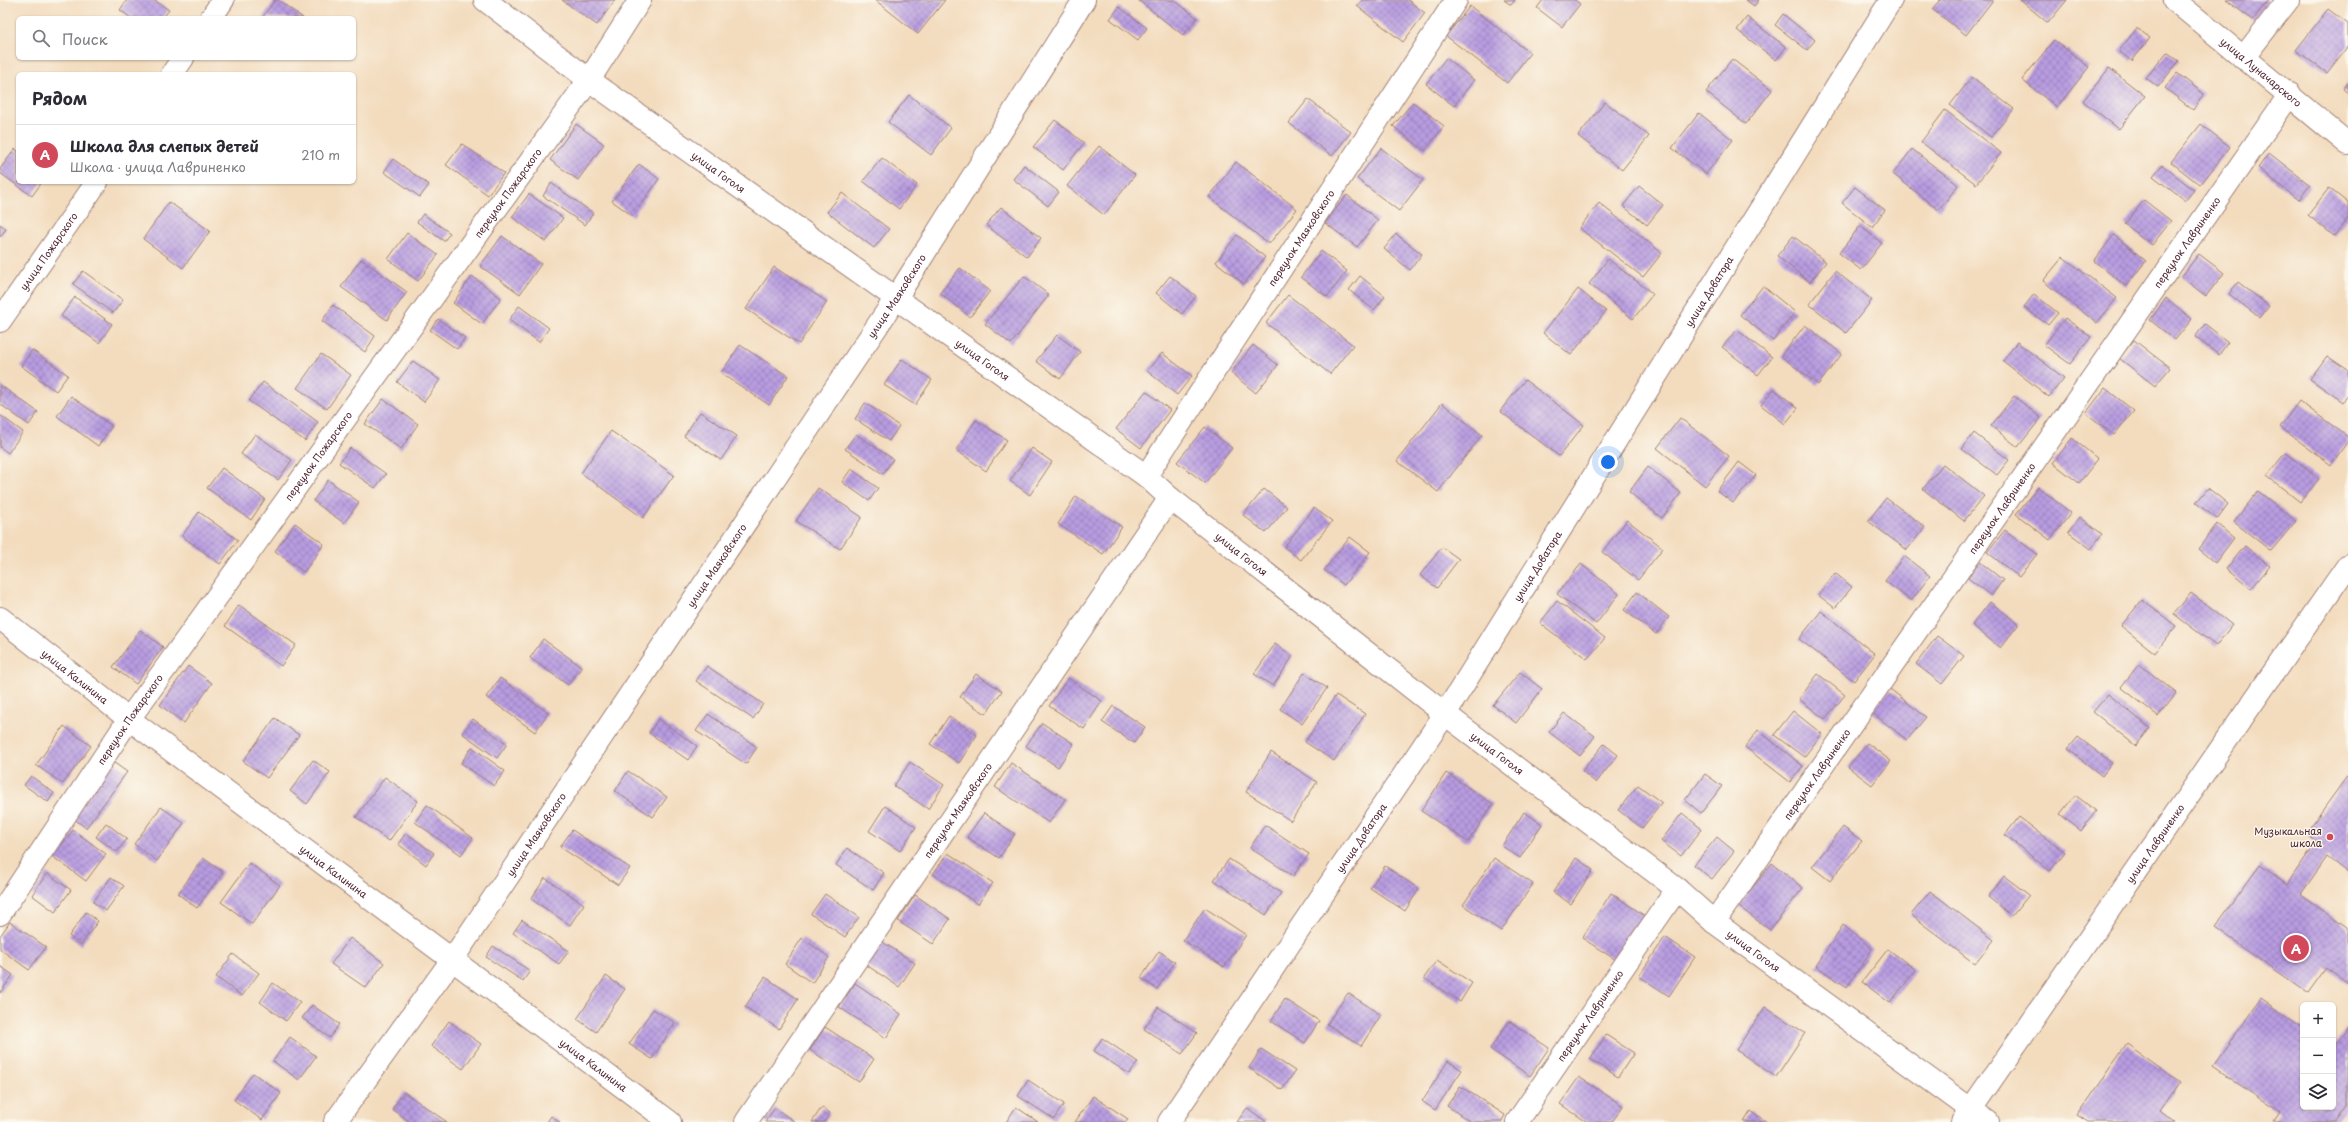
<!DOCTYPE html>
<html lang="ru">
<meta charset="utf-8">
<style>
body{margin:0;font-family:"Playpen Sans",sans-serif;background:#f7f7f7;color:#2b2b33}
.controls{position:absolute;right:12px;bottom:12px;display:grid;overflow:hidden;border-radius:6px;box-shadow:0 1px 3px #0004}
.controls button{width:36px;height:36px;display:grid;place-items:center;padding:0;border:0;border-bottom:1px solid #e1e1e2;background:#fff;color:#2b2b33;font:20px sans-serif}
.you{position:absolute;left:1608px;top:462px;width:14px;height:14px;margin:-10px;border:3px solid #fff;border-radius:50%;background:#1a73e8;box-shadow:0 0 0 6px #1a73e833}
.badge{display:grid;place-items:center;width:26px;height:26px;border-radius:50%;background:#d1495b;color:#fff;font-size:13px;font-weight:700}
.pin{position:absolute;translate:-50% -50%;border:2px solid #fff;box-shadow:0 1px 4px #0006}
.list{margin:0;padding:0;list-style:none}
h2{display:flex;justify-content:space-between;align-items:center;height:52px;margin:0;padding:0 16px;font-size:17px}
h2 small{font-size:13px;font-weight:400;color:#7c7c81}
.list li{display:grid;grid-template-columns:26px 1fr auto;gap:12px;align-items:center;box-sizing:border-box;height:60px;padding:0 16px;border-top:1px solid #e1e1e2}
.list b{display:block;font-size:15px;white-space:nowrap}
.list p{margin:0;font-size:13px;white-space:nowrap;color:#7c7c81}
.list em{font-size:13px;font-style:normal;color:#7c7c81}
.icon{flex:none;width:22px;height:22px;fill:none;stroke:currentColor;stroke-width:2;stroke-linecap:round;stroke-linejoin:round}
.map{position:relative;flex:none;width:2348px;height:1122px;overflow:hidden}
.search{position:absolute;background:#fff;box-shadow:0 1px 3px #0004;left:16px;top:16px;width:340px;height:44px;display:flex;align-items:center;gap:10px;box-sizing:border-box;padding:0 14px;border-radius:6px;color:#7c7c81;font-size:15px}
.panel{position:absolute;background:#fff;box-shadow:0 1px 3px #0004;left:16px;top:72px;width:340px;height:112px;border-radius:6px}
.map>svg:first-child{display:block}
.building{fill:url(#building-cross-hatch)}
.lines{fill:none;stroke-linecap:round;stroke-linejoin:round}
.street-casing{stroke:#9e7e74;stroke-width:24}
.secondary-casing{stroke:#9e7e74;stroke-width:24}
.street{stroke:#fff;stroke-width:22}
.secondary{stroke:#fff;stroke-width:22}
.poi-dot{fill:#d1495b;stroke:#fbf7ec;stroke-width:1.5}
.labels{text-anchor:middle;stroke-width:3;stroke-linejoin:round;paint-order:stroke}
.street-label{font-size:10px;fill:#4a1f2b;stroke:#fbf7ec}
.poi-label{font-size:10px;fill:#4a1f2b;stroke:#fbf7ec;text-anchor:end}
</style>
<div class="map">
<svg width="2348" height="1122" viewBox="0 0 2348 1122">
<defs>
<pattern id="building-cross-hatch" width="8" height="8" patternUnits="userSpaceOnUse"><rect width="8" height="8" fill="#b89ce1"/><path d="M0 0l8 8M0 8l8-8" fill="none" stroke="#987fb7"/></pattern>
</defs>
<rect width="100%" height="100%" fill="#fbf7ec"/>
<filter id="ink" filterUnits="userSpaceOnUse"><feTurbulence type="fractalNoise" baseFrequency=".025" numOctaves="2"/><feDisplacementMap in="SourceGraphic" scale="8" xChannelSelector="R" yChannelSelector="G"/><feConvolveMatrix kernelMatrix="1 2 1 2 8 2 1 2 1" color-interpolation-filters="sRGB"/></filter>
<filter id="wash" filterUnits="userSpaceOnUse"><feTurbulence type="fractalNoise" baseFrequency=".012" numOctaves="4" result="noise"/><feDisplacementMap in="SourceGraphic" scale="16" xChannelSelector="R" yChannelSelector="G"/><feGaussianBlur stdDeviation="0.9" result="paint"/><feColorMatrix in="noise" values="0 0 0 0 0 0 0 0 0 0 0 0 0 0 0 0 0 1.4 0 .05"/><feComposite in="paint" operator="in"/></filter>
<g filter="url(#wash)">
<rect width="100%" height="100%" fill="#f3dcbe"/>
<g id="blocks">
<path class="building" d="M127 0H154L169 10 163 18H131L120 10Z
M275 0H278L303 18H262Z
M562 0H615L597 25Z
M875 0H945L918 34Z
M1138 0H1174L1197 18 1183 35Z
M1362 0H1408L1425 13 1403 42 1357 6Z
M1504 0H1515L1511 5Z
M1543 0H1575L1580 4 1562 27 1537 8Z
M1746 0H1759L1754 6Z
M1940 0H1993L1966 35 1932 9Z
M2020 0H2067L2048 23Z
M2226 0H2268L2253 20Z
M1470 6 1530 53 1507 83 1446 36Z
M1119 7 1147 28 1138 40 1110 19Z
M2328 9 2348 24V46L2327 73 2296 50Z
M1783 14 1815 40 1807 50 1775 25Z
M1747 17 1786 47 1776 60 1737 30Z
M2137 28 2150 38 2132 61 2119 51Z
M2054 40 2089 67 2057 107 2022 80Z
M2167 52 2179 61 2158 87 2146 78Z
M1446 58 1474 80 1454 106 1426 84Z
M1732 59 1772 90 1746 124 1706 92Z
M2109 68 2145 96 2119 129 2083 101Z
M2177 73 2204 94 2193 110 2165 88Z
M1972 77 2014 109 1991 137 1950 105Z
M2348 82V93L2343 89Z
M909 95 951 128 931 155 888 122Z
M1308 99 1351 132 1332 156 1289 123Z
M1413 102 1444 126 1425 151 1393 126Z
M1605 102 1649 136 1622 170 1578 136Z
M1945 110 2001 153 1976 184 1921 142Z
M1699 113 1733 140 1706 174 1672 148Z
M1055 120 1084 143 1063 170 1033 147Z
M576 124 604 144 578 180 550 160Z
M2201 124 2230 147 2200 185 2171 162Z
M462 144 504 173 488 195 446 165Z
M1099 146 1135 175 1104 215 1067 186Z
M1381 148 1423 180 1399 211 1357 179Z
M15 149 18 151V182H42L32 196 0 173V169Z
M1912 149 1958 185 1939 210 1893 174Z
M2269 153 2310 185 2299 200 2258 168Z
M882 158 917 185 899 209 863 181Z
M393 159 429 185 420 197 384 172Z
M1236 162 1297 209 1269 244 1209 197Z
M639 164 659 179 633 216 612 201Z
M1024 165 1059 192 1048 206 1013 179Z
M2162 165 2194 190 2185 201 2153 176Z
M551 183 593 213 585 225 543 196Z
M1639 186 1663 205 1647 225 1623 206Z
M1855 187 1885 210 1872 227 1842 203Z
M2329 188 2348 203V218L2334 236 2308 215Z
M842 193 889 229 874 248 827 212Z
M529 194 563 218 546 242 512 217Z
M1347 195 1378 220 1357 247 1325 223Z
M2144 200 2171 221 2152 245 2125 224Z
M169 202 210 231 183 268 143 239Z
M1599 203 1662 253 1643 277 1579 228Z
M1001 207 1041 238 1027 257 986 225Z
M423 214 450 233 444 241 417 222Z
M0 224 6 229 0 237Z
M1860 226 1882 243 1861 270 1839 253Z
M407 233 438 255 418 281 388 259Z
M1396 234 1422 254 1410 270 1384 249Z
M1237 235 1265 257 1244 284 1216 262Z
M2114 235 2146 261 2126 286 2094 261Z
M502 236 541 264 520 294 480 266Z
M1793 236 1826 262 1810 282 1777 256Z
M1321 251 1347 271 1327 297 1301 277Z
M2199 254 2224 273 2206 296 2181 277Z
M2063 257 2117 298 2097 323 2043 281Z
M361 259 407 292 387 320 341 287Z
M1608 259 1653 294 1633 319 1589 284Z
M774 267 827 302 799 344 746 309Z
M960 268 990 291 970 317 940 293Z
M83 271 123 300 113 313 73 284Z
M1835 271 1872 300 1846 333 1809 304Z
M472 276 501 298 482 324 453 303Z
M1024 276 1049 295 1011 344 985 324Z
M1170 276 1196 296 1182 314 1156 293Z
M1360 276 1385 296 1374 310 1349 290Z
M2238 282 2269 306 2260 318 2229 294Z
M1763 286 1795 312 1773 341 1740 315Z
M1578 289 1606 311 1571 355 1543 333Z
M2034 294 2058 313 2048 325 2024 307Z
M1288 295 1353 345 1330 374 1266 323Z
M75 297 112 324 99 343 61 316Z
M2166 298 2192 319 2175 340 2150 320Z
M333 305 375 336 365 352 322 321Z
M519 306 549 328 539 342 509 320Z
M2065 318 2091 337 2070 364 2044 345Z
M438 319 465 338 457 349 430 330Z
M2205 324 2228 342 2219 355 2195 337Z
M1805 325 1842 354 1818 385 1781 356Z
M1737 330 1772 357 1758 375 1722 347Z
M1057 335 1080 352 1060 379 1036 361Z
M2134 340 2170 368 2155 386 2119 358Z
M2017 342 2064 378 2049 397 2003 361Z
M740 345 788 376 769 405 721 373Z
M1253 345 1278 365 1256 393 1231 373Z
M32 350 68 375 56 391 21 366Z
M1162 353 1192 376 1177 395 1147 371Z
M321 354 351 375 327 409 297 388Z
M2327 356 2348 370V395L2343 402 2310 379Z
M902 359 932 380 915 405 884 385Z
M413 361 440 380 424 402 397 382Z
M1525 380 1584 425 1559 456 1500 411Z
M263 382 318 422 305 441 249 401Z
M0 385 38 412 29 425 0 404Z
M2105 388 2134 411 2114 435 2086 413Z
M1774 389 1798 408 1785 424 1761 405Z
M1146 391 1170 410 1141 448 1116 429Z
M71 396 112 426 98 446 57 416Z
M2014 396 2041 418 2018 447 1991 426Z
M383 399 418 424 401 449 365 424Z
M2299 401 2348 437V441L2331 465 2280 427Z
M865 403 899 426 889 441 855 419Z
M1442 403 1482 435 1438 492 1397 461Z
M700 412 737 436 721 460 684 436Z
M0 415 23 432 8 453 0 447Z
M1680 418 1729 456 1705 486 1657 448Z
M976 420 1007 440 986 471 956 450Z
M1205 427 1232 448 1205 483 1177 462Z
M611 431 674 475 643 518 581 473Z
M1974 433 2009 460 1997 475 1962 449Z
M255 434 292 460 278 480 241 454Z
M856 434 893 459 883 474 845 449Z
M2072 438 2098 459 2079 483 2053 463Z
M350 448 386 474 375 488 339 463Z
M1032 448 1052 462 1030 495 1010 481Z
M2285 453 2319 479 2300 502 2267 476Z
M1739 462 1756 475 1733 503 1717 491Z
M1943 464 1984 496 1964 521 1923 489Z
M1648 467 1681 493 1662 518 1629 492Z
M222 468 265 499 251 520 207 488Z
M851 469 878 488 869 501 842 482Z
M328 480 359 502 344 523 313 501Z
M2038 487 2071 513 2050 540 2016 514Z
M818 488 862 517 840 549 796 521Z
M2208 488 2228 504 2217 519 2196 503Z
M1264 489 1287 507 1266 533 1243 515Z
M2258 491 2296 521 2271 551 2234 522Z
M1076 496 1122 527 1103 554 1058 524Z
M1886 498 1925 527 1907 550 1868 521Z
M1314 508 1332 521 1301 560 1284 547Z
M199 512 238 540 220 564 182 536Z
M2080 517 2102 534 2091 549 2068 532Z
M1627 520 1663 548 1638 580 1602 552Z
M295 523 324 544 304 572 275 551Z
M2217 524 2234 538 2215 563 2198 549Z
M2005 530 2037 554 2019 577 1987 552Z
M1350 537 1370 552 1344 585 1324 570Z
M2245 546 2270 566 2251 589 2226 569Z
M1442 547 1459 559 1437 588 1420 575Z
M1904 556 1930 576 1911 601 1885 581Z
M1980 562 2003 580 1991 596 1968 578Z
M1581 564 1619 594 1596 624 1557 594Z
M1835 573 1852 587 1835 608 1818 595Z
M1637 592 1669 617 1656 634 1624 610Z
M2191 593 2232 625 2216 646 2174 614Z
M2142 600 2176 626 2155 653 2121 626Z
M1557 601 1605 638 1587 659 1540 623Z
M1990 602 2019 624 2000 648 1972 625Z
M239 605 296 645 281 666 225 626Z
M1821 611 1875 654 1854 681 1799 639Z
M140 630 163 647 136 684 113 667Z
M1937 636 1964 656 1942 684 1916 664Z
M543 639 582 667 568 685 530 658Z
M1275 644 1293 656 1273 686 1254 674Z
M2139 664 2176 693 2158 716 2121 687Z
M188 666 212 683 184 723 160 705Z
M707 666 763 704 753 719 696 681Z
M1520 672 1542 689 1516 723 1493 705Z
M1304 673 1327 688 1302 724 1280 709Z
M976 674 1002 691 986 714 960 697Z
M1818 674 1845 695 1825 719 1799 699Z
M500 678 548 713 535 732 486 697Z
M1068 678 1102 701 1084 729 1049 706Z
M1890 689 1926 717 1907 740 1871 712Z
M2108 694 2150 728 2136 746 2093 712Z
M1336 695 1365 714 1334 761 1305 742Z
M1113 706 1145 727 1134 743 1102 722Z
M1793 711 1822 734 1804 757 1774 735Z
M1564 713 1595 736 1580 756 1549 732Z
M708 714 757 747 746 764 696 731Z
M949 716 977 735 959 763 930 744Z
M275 718 299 735 267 778 243 761Z
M473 719 507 744 497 758 462 733Z
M658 719 697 746 688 760 649 733Z
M1042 723 1074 744 1058 767 1026 746Z
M64 726 91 746 63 784 36 765Z
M1758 730 1803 766 1790 782 1745 747Z
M2078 737 2112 763 2102 776 2068 749Z
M1867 743 1891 761 1872 785 1848 767Z
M1604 744 1618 755 1596 783 1582 771Z
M472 747 505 771 494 786 461 763Z
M1271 752 1317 782 1291 821 1246 792Z
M313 760 330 772 307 804 290 791Z
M113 762 127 772 86 828 73 818Z
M910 762 944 785 928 809 894 786Z
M1011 763 1065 799 1049 823 995 787Z
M628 771 667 797 653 817 615 791Z
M1446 773 1493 804 1468 842 1421 811Z
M1705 774 1722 786 1701 813 1685 800Z
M2348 775V873L2327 857 2301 894 2348 927V984L2326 968 2308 993 2215 927 2260 865 2287 884 2317 841 2306 833Z
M31 776 54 793 48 802 24 785Z
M385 777 418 801 389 841 356 817Z
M1638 785 1662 803 1642 828 1618 810Z
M2075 795 2096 811 2081 831 2060 814Z
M427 805 473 838 461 855 415 822Z
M885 806 916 827 900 851 869 831Z
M161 807 184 823 157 861 134 844Z
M1524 812 1542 824 1520 858 1502 846Z
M984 813 1015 834 999 858 967 837Z
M1682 813 1702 829 1681 856 1661 841Z
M2019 817 2065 852 2050 871 2005 835Z
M106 823 127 839 117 852 96 837Z
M1265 825 1309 854 1293 876 1250 848Z
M1843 827 1862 841 1830 881 1812 867Z
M73 830 106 854 86 881 53 857Z
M572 830 630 868 618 885 560 847Z
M406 833 434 853 426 865 398 844Z
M1717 837 1734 851 1712 879 1694 865Z
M847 848 884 873 873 890 836 865Z
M948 853 993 883 978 904 933 874Z
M203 858 223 872 197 908 178 894Z
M1494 858 1533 884 1501 931 1463 905Z
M1576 858 1593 870 1571 904 1553 892Z
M1229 859 1281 893 1266 915 1214 880Z
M249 863 280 885 252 924 221 902Z
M1772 863 1803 888 1770 930 1738 906Z
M1385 866 1419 889 1405 911 1370 888Z
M47 873 71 890 55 912 32 895Z
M2004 876 2029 895 2012 916 1988 897Z
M111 877 124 886 106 911 93 902Z
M545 878 584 904 570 925 531 899Z
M1930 891 1994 940 1975 964 1911 915Z
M1611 893 1645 916 1616 960 1582 938Z
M825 894 859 917 845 937 811 914Z
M915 895 950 919 933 944 898 921Z
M1205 908 1246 935 1224 967 1183 940Z
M86 912 98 921 81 945 69 936Z
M522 920 569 951 559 964 513 933Z
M10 922 46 947 29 970 0 949V936Z
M1843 925 1872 949 1847 987 1816 966Z
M1665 937 1695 957 1669 996 1639 976Z
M350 938 384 963 366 988 331 964Z
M802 938 829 957 812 983 785 964Z
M881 941 915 963 899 987 865 964Z
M493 946 530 971 523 981 486 957Z
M1888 949 1916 970 1890 1003 1862 982Z
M1159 951 1175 962 1157 989 1141 978Z
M233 954 259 973 242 996 216 977Z
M1437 960 1472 983 1460 1002 1424 978Z
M0 966 13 975 0 993Z
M606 976 625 989 596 1032 577 1019Z
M765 977 798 999 779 1029 745 1007Z
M273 983 300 1002 286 1021 260 1002Z
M855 983 901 1014 886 1038 839 1007Z
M1348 993 1381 1015 1361 1046 1327 1024Z
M1285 999 1319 1021 1305 1043 1271 1021Z
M2261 999 2303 1029V1107H2333V1047L2348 1026V1107L2337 1122H2274L2280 1113 2213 1066Z
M312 1005 339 1024 330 1038 302 1018Z
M1158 1007 1197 1033 1182 1054 1144 1029Z
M1765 1007 1805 1033 1776 1077 1736 1050Z
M653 1009 675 1023 652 1059 629 1044Z
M449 1021 481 1044 463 1069 431 1046Z
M1509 1021 1549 1048 1530 1076 1490 1049Z
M825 1027 874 1059 859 1082 810 1050Z
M1606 1035 1634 1053 1618 1077 1590 1059Z
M290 1037 316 1056 299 1080 273 1061Z
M1102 1038 1138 1062 1129 1074 1094 1051Z
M2127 1044 2180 1082 2160 1111 2174 1122H2088L2077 1115Z
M1261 1049 1295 1071 1282 1090 1249 1068Z
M1448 1061 1462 1070 1435 1110 1422 1101Z
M253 1073 281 1093 262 1120 234 1100Z
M1579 1077 1623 1106 1612 1122H1587L1560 1104Z
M1028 1080 1064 1104 1054 1119 1018 1096Z
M1460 1086 1505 1115 1501 1122H1471L1447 1106Z
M404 1092 447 1122H410L392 1109Z
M1093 1096 1128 1119 1126 1122H1075Z
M822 1107 830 1113 824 1122H812Z
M1016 1107 1038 1122H1006Z
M775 1108 795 1122H765Z
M1247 1108 1267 1122H1237Z
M1751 1111 1767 1122H1744Z
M551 1116 560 1122H547Z"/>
</g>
</g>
<g filter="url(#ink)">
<use href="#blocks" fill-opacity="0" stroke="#9e7e74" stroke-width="1"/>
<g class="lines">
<defs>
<g id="street">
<path id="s1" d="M485 0 589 80 1146 476 1170 498 1445 714 1677 889 1714 922 1988 1122"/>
<path d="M211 18 223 0"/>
<path d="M2243 58 2288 0"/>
<path d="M172 74 183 58"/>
<path id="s2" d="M0 321 97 182"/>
<path id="s3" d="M1146 476 1456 0"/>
<path id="s4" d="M0 618 129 719 670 1122"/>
<path id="s5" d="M0 914 129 719 589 80 640 0"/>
<path id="s6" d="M1714 922 2290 94"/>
<path id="s7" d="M335 1122 452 960 896 298 1084 0"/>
<path id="s8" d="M746 1122 1170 498"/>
<path id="s9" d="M1169 1122 1445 714 1891 0"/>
<path id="s10" d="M1517 1122 1677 889"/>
</g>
<g id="secondary">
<path id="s11" d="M2174 0 2348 144"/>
<path id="s12" d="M1962 1122 2348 565"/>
</g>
</defs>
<use href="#street" class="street-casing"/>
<use href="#secondary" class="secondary-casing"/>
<use href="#street" class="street"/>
<use href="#secondary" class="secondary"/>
</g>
</g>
<circle class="poi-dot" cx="2330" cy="837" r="4"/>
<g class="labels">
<g class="street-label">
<text dy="4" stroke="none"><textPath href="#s11" startOffset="113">улица Луначарского</textPath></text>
<text dy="4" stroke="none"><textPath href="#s1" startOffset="290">улица Гоголя</textPath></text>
<text dy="4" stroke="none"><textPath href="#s5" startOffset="882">переулок Пожарского</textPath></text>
<text dy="4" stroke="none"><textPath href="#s3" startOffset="284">переулок Маяковского</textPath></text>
<text dy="4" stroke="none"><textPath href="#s6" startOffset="828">переулок Лавриненко</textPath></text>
<text dy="4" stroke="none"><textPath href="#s2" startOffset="85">улица Пожарского</textPath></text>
<text dy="4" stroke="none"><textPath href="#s9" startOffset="991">улица Доватора</textPath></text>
<text dy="4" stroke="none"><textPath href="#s7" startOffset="999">улица Маяковского</textPath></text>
<text dy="4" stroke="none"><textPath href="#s1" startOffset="614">улица Гоголя</textPath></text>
<text dy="4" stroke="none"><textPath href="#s5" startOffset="558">переулок Пожарского</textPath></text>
<text dy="4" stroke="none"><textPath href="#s6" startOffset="504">переулок Лавриненко</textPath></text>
<text dy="4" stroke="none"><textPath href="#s1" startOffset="938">улица Гоголя</textPath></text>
<text dy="4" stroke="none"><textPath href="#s7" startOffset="675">улица Маяковского</textPath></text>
<text dy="4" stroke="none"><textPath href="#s9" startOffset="667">улица Доватора</textPath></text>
<text dy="4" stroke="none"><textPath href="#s4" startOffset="95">улица Калинина</textPath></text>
<text dy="4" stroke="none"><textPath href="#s5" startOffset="234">переулок Пожарского</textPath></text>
<text dy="4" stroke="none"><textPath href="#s1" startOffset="1262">улица Гоголя</textPath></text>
<text dy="4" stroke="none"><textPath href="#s6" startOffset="180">переулок Лавриненко</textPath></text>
<text dy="4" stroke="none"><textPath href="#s8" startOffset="377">переулок Маяковского</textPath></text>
<text dy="4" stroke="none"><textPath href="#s7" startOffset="351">улица Маяковского</textPath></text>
<text dy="4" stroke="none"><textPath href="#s9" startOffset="343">улица Доватора</textPath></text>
<text dy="4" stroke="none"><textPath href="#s12" startOffset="339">улица Лавриненко</textPath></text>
<text dy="4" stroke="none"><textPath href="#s4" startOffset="419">улица Калинина</textPath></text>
<text dy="4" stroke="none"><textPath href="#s1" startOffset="1586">улица Гоголя</textPath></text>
<text dy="4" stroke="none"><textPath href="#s10" startOffset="129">переулок Лавриненко</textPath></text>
<text dy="4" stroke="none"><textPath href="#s4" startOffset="743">улица Калинина</textPath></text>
</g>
<g class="poi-label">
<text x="2322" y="835">Музыкальная<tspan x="2322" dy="12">школа</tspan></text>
</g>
</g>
</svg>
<div class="controls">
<button>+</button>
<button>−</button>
<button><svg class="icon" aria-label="layers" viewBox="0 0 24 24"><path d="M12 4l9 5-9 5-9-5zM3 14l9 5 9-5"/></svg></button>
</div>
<div class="you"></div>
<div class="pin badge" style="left:2296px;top:948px">A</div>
<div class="search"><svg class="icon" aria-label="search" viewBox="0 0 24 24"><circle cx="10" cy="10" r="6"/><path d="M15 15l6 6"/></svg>Поиск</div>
<section class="panel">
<h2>Рядом<small></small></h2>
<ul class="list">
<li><span class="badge">A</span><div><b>Школа для слепых детей</b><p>Школа · улица Лавриненко</p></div><em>210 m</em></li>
</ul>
</section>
</div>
